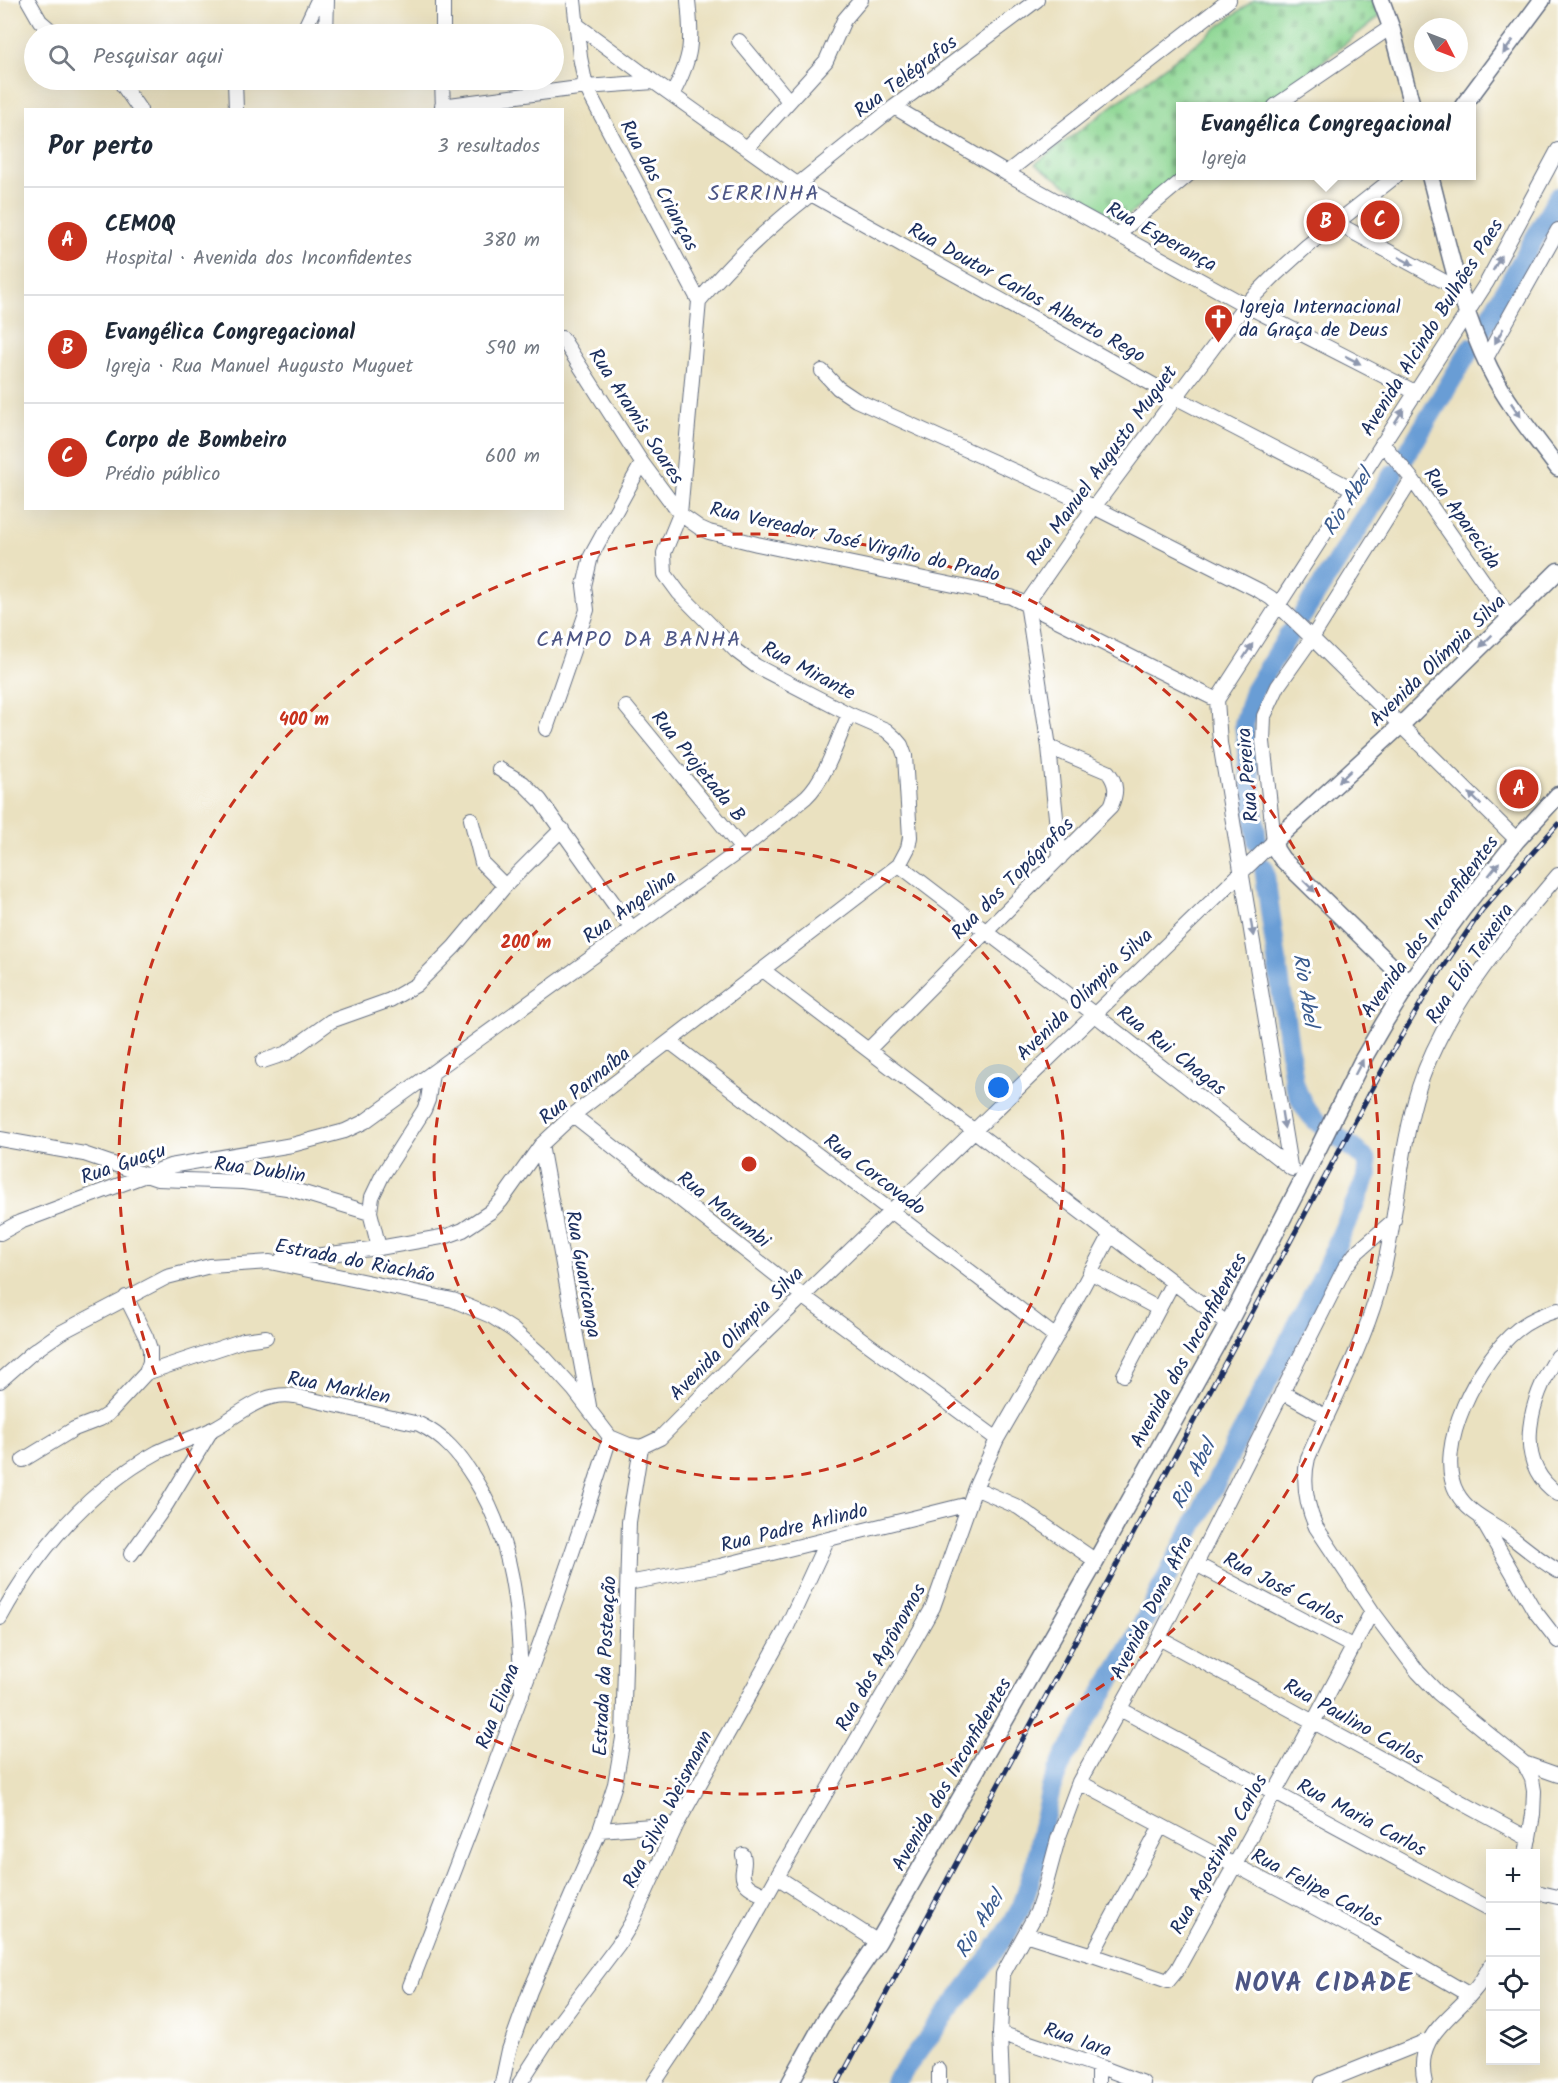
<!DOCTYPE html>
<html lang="pt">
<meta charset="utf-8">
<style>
body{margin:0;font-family:Kalam,sans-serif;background:#f2f2f3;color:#1f2937}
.controls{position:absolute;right:18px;bottom:18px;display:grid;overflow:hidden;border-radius:0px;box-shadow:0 6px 24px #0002}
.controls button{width:54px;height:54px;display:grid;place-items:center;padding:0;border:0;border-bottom:2px solid #e0e1e3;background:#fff;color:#1f2937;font:30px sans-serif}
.compass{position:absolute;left:1414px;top:18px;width:54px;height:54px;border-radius:50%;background:#fff;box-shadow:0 6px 24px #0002;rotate:132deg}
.you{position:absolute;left:999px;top:1088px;width:21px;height:21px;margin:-15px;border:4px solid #fff;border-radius:50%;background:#1a73e8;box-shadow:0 0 0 9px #1a73e833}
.badge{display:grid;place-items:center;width:39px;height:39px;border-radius:50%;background:#c8321e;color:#fff;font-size:20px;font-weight:700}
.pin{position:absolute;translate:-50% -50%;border:3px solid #fff;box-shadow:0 2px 6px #0006}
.popup{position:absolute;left:1176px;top:102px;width:300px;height:78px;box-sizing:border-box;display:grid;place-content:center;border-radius:0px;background:#fff;filter:drop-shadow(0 2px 4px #0005);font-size:20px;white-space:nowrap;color:#747a83}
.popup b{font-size:22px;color:#1f2937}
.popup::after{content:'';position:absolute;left:50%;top:100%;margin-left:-12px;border:12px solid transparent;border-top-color:#fff}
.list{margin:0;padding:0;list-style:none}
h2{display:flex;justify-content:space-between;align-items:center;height:78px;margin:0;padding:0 24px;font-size:26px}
h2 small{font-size:20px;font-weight:400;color:#747a83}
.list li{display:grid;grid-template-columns:39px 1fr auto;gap:18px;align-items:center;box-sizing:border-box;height:108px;padding:0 24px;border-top:2px solid #e0e1e3}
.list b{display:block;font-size:22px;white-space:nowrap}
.list p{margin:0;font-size:20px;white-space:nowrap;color:#747a83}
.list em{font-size:20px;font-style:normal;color:#747a83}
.icon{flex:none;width:33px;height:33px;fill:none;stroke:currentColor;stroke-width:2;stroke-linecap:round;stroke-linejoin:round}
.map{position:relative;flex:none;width:1558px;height:2083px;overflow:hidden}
.search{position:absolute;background:#fff;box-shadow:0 6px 24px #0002;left:24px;top:24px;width:540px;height:66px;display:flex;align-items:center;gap:15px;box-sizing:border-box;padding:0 21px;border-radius:33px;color:#747a83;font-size:22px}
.panel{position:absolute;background:#fff;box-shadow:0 6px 24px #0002;left:24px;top:108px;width:540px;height:402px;border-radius:0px}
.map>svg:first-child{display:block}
.cemetery{fill:url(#cemetery-stones);stroke:#538278;stroke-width:1.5}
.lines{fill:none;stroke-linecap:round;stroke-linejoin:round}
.river{stroke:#699dd5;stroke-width:20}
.minor-casing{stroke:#636d80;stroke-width:16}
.major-casing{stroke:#636d80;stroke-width:19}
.minor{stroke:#fff;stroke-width:14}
.major{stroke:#fff;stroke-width:16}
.rail-casing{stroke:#1b2f5e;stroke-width:5}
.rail{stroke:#fff;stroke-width:3;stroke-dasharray:9;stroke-linecap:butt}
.oneway{fill:#8d97ae}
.ring{fill:none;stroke:#c8321e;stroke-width:3;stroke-dasharray:10 8}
.labels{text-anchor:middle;stroke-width:6;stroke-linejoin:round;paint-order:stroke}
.street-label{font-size:20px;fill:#1b2f5e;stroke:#fff}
.poi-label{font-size:20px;fill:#1b2f5e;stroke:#fff;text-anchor:start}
.water-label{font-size:21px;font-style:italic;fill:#3a5b8e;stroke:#fff}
.quarter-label{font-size:22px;letter-spacing:1.5px;fill:#4d5685;stroke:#fff}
.district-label{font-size:26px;font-weight:bold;letter-spacing:1.5px;fill:#4d5685;stroke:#fff}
.centre{fill:#c8321e;stroke:#fff;stroke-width:3}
.ring-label{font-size:18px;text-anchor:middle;font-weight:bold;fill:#c8321e;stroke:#fff;stroke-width:6;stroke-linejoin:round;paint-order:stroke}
</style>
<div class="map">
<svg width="1558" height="2083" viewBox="0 0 1558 2083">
<defs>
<pattern id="cemetery-stones" width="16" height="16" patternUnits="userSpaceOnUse" patternTransform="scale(1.5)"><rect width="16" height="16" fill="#8bd591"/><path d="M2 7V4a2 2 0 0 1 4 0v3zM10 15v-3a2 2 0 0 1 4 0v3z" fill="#77b77f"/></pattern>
</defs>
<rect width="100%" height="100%" fill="#fff"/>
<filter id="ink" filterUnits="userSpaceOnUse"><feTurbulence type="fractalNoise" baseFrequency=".0167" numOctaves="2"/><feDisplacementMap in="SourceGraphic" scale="12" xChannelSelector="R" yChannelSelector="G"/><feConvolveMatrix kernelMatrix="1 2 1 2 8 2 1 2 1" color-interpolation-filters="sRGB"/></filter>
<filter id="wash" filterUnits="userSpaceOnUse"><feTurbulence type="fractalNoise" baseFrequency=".008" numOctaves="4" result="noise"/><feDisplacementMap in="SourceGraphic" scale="24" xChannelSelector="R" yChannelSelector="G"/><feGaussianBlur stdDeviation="1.35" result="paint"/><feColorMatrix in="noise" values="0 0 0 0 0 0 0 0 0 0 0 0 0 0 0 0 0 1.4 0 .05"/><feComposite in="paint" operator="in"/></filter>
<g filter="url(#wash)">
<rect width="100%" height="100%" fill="#eae1c0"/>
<path class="cemetery" d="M1254 0H1374L1379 17 1266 106H1180V174L1120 222 1035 164Z"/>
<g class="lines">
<path class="river" d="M1483 329 1558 197
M1405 457 1471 348
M1302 616 1393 474
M1257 842 1244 724 1254 691 1290 633
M894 2083 989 1958 1010 1928 1022 1906 1037 1859 1040 1837 1051 1788 1064 1758 1133 1643 1324 1273 1368 1174 1367 1162 1363 1157C1333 1128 1307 1128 1294 1082L1264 868"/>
</g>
</g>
<g filter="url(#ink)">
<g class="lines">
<defs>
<path id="minor" d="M28 0 40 21 55 34
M574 0 580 57 586 87 699 301
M577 25 654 82
M302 34 318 0
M326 34 327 0
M443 34V0
M739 41 789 101
M119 80 140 110
M235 80 236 110
M442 80 443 110
M672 95C693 56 692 43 688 0
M442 106 586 87 654 82 811 194 1175 397 1353 489
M1275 106 1391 27
M894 107 1006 173 1245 305 1415 392
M747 148 826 61 844 20 861 0
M1006 173 1229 0
M797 185 894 107 1037 0
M1336 223 1460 290
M1118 234 1187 176
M562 338 642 463 680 514 700 528 709 532 757 544 1011 597 1217 700
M1485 360 1558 230
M822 371 838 388 856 400 1094 507 1260 591 1271 598 1312 638 1517 840
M1382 443 1412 479 1509 618
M626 707 742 849
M546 729 587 610 584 586 591 556 642 463
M499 769 523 783 540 800 632 929
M471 819 482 863 505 886
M1060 858 1049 747 1027 603 1094 507 1245 305 1276 274 1307 246 1396 176
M899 865 1094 1014 1292 1169
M763 970 1228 1324
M670 1042 1056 1337
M869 1049 1111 806C1117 793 1117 784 1108 772L1049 747
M263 1061 287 1053 331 1021 390 1000 416 985 454 947 505 886 562 829
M573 1115 803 1296 997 1439
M0 1139 84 1154 157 1179 243 1182 287 1188 370 1213
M541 1145 589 1406
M1290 1166 1220 743 1217 700 1487 282 1558 150
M0 1233 20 1222 170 1166 292 1145 345 1131 364 1122 742 849 806 797C826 778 838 739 849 714
M379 1248 370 1212 372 1197 382 1176 424 1110 428 1100 432 1073
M281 1260 379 1248 447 1236 463 1230 490 1212 501 1201 541 1145 573 1115 899 865 908 848 910 837 905 756 901 745 895 738 886 730 849 714 756 666 736 651 679 593 665 574 664 553 680 514 699 301C732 261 770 226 811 194
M1090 1272 1159 1309
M1558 1310C1544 1314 1528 1321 1517 1330 1481 1358 1432 1448 1457 1493 1468 1513 1489 1521 1506 1533 1523 1546 1539 1560 1558 1571
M1558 1356C1532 1395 1510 1461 1558 1494
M146 1373 244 1340 266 1337
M1124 1375 1173 1282
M0 1381 33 1352 60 1333 167 1277 210 1266 270 1262 453 1300 491 1316 513 1330 545 1358 574 1390 610 1437 629 1445 641 1447 660 1438 740 1357 1274 841 1263 742 1264 716 1278 686 1312 638 1412 479
M1282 1392 1327 1417
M23 1460 74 1429 100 1419 108 1414 146 1373 150 1362V1349L146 1337 126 1297
M975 1488 1018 1507 1096 1561
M1482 1520 1534 1610 1558 1641
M131 1554 166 1505 212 1429
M1196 1564 1354 1647
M628 1583 720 1566 969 1504
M0 1618C38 1549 88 1490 158 1452 176 1443 195 1438 213 1429 242 1414 261 1391 295 1396L419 1424C444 1436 459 1454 474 1478 517 1547 518 1616 522 1695
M1159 1638 1529 1839
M1120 1709 1490 1909
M1524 1763 1558 1775
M1079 1782 1370 1937 1470 1995
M600 1830 677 1824
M1526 1854 1533 1815 1534 1791 1532 1779 1524 1763 1438 1693 1418 1672 1372 1611 1316 1527C1306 1504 1302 1482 1308 1458 1331 1404 1360 1352 1377 1295 1397 1227 1398 1155 1419 1087 1444 1009 1506 936 1558 875
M743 1855C745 1861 744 1864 743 1870 740 1886 755 1890 767 1896
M777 1877 878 1942
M1536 1892 1558 1897
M1025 1934 1092 1955 1168 1981 1177 1970 1314 1721 1372 1611
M1092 1955 1161 1826
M410 1986C480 1804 552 1623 610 1437
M1000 2033 1098 2066 1143 2083
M1098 2066V2083
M939 2070V2083
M502 2083 509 2050 530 1991 600 1830 615 1784 623 1738 629 1522 641 1447
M520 2083 556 2027 618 1945 632 1922 677 1824 785 1631 827 1540
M654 2083 701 2013 777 1877 910 1648 933 1607 975 1488 997 1439 1056 1337 1111 1234
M1002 2083 1000 2033 1003 1974 1037 1912 1044 1891 1058 1839 1079 1782 1159 1638 1344 1269 1355 1254 1394 1220
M1322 2083 1429 2040
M1425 2083C1414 2038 1447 2022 1472 1993 1479 1985 1485 1976 1490 1966"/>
<path id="major" d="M1381 0 1391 27 1412 106
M1463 106 1542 0
M1430 176C1447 240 1460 309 1490 369 1508 405 1535 437 1558 468
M1409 983 1282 859 1276 850 1274 841 1401 725 1558 571
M790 2083 825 2020 878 1942 1096 1561 1228 1324 1301 1183 1362 1061 1384 1023 1409 983 1462 910 1517 840 1558 795"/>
</defs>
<use href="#minor" class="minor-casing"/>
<use href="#major" class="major-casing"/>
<use href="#minor" class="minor"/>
<use href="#major" class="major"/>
<defs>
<path id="rail" d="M838 2083 1391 1054 1435 979 1482 910 1558 824"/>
</defs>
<use href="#rail" class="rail-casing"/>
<use href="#rail" class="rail"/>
</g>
<defs><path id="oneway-solid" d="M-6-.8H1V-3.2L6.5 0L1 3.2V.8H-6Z" transform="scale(1.5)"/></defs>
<g class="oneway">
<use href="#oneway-solid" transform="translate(1508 47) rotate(126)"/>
<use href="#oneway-solid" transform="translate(1406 261) rotate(28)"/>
<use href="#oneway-solid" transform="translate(1497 263) rotate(-62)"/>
<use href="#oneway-solid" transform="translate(1499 336) rotate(119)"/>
<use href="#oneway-solid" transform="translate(1353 360) rotate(27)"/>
<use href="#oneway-solid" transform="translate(1516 410) rotate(56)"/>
<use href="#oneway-solid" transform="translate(1399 416) rotate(-57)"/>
<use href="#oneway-solid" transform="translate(1486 641) rotate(135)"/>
<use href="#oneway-solid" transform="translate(1248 651) rotate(-57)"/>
<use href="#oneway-solid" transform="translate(1345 776) rotate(138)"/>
<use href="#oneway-solid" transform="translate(1475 799) rotate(-135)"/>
<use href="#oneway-solid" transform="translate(1494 869) rotate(-52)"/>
<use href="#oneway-solid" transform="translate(1309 886) rotate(44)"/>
<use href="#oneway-solid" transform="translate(1252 928) rotate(81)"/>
<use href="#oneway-solid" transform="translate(1359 1067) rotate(-62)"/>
<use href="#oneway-solid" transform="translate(1283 1120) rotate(81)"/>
</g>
</g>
<g class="ring">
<circle cx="749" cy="1164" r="315"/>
<circle cx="749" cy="1164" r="630"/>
</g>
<defs>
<symbol id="church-pin" viewBox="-11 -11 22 30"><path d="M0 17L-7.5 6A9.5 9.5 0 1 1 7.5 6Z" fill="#c8321e" stroke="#fff"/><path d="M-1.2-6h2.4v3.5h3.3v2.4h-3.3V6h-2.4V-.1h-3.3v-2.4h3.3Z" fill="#fff"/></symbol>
</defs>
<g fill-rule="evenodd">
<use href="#church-pin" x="1202" y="302" width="33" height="45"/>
</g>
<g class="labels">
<g class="street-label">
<text transform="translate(905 76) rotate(-37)" y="7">Rua Telégrafos</text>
<text transform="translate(660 185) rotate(62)" y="7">Rua das Crianças</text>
<text transform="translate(1162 236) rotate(29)" y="7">Rua Esperança</text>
<text transform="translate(1027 292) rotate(29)" y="7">Rua Doutor Carlos Alberto Rego</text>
<text transform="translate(1431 327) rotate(-58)" y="7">Avenida Alcindo Bulhões Paes</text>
<text transform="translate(637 416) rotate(57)" y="7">Rua Aramis Soares</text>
<text transform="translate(1101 465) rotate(-54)" y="7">Rua Manuel Augusto Muguet</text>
<text transform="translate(1463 518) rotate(55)" y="7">Rua Aparecida</text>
<text transform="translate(855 541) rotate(13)" y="7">Rua Vereador José Virgílio do Prado</text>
<text transform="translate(1437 660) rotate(-44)" y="7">Avenida Olímpia Silva</text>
<text transform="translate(809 670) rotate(28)" y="7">Rua Mirante</text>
<text transform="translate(699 766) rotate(51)" y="7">Rua Projetada B</text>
<text transform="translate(1247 775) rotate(-95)" y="7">Rua Pereira</text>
<text transform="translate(1012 878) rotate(-45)" y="7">Rua dos Topógrafos</text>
<text transform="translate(629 906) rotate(-36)" y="7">Rua Angelina</text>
<text transform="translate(1429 926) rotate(-54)" y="7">Avenida dos Inconfidentes</text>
<text transform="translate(1469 963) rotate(-56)" y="7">Rua Elói Teixeira</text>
<text transform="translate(1084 994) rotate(-44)" y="7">Avenida Olímpia Silva</text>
<text transform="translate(1172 1050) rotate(38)" y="7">Rua Rui Chagas</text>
<text transform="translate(584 1085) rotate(-39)" y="7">Rua Parnaíba</text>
<text transform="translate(123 1163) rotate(-19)" y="7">Rua Guaçu</text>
<text transform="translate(260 1169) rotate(8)" y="7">Rua Dublin</text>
<text transform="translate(875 1174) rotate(37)" y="7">Rua Corcovado</text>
<text transform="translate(724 1209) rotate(38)" y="7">Rua Morumbi</text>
<text transform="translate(355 1260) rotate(11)" y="7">Estrada do Riachão</text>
<text transform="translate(584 1274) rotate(80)" y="7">Rua Guaricanga</text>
<text transform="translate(736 1333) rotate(-45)" y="7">Avenida Olímpia Silva</text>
<text transform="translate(1188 1350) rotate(-61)" y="7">Avenida dos Inconfidentes</text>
<text transform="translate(339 1387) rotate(11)" y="7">Rua Marklen</text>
<text transform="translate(794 1527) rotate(-14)" y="7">Rua Padre Arlindo</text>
<text transform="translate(1284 1588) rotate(28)" y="7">Rua José Carlos</text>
<text transform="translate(1151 1607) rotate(-63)" y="7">Avenida Dona Afra</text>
<text transform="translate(880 1657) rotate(-61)" y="7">Rua dos Agrônomos</text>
<text transform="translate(604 1666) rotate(-87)" y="7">Estrada da Posteação</text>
<text transform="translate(497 1706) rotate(-69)" y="7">Rua Eliana</text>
<text transform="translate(1354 1721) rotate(29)" y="7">Rua Paulino Carlos</text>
<text transform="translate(951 1774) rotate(-60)" y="7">Avenida dos Inconfidentes</text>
<text transform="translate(667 1809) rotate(-63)" y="7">Rua Silvio Weismann</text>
<text transform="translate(1362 1817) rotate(28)" y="7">Rua Maria Carlos</text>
<text transform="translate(1218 1854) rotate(-61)" y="7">Rua Agostinho Carlos</text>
<text transform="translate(1317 1887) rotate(28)" y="7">Rua Felipe Carlos</text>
<text transform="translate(1078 2039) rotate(19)" y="7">Rua Iara</text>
</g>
<g class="poi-label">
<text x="1239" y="313">Igreja Internacional<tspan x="1239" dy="23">da Graça de Deus</tspan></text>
</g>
<g class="water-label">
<text transform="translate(1347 502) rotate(-57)" y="7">Rio Abel</text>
<text transform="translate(1306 990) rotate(81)" y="7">Rio Abel</text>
<text transform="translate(1193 1474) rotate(-63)" y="7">Rio Abel</text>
<text transform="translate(979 1924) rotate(-58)" y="7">Rio Abel</text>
</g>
<g class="quarter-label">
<text x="764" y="200">SERRINHA</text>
<text x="639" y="646">CAMPO DA BANHA</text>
</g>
<g class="district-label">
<text x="1324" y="1991">NOVA CIDADE</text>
</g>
</g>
<circle cx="749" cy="1164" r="9" class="centre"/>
<g class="ring-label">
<text x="304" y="725">400 m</text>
<text x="526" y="948">200 m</text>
</g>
</svg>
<div class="controls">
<button>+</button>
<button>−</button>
<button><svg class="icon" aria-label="locate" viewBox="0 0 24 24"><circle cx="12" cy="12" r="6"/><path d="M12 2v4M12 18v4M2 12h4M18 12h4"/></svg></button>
<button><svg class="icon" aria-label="layers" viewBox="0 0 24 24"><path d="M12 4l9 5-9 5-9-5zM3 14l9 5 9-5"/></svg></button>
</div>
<svg class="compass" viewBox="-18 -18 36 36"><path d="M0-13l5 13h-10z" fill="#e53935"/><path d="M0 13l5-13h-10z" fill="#747a83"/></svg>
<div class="you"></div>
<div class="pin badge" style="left:1519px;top:789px">A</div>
<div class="pin badge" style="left:1326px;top:222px">B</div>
<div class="popup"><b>Evangélica Congregacional</b>Igreja</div>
<div class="pin badge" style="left:1380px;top:220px">C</div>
<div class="search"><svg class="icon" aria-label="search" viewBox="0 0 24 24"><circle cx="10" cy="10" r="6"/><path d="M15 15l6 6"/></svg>Pesquisar aqui</div>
<section class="panel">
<h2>Por perto<small>3 resultados</small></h2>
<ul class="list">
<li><span class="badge">A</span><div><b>CEMOQ</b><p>Hospital · Avenida dos Inconfidentes</p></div><em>380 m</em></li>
<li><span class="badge">B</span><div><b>Evangélica Congregacional</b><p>Igreja · Rua Manuel Augusto Muguet</p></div><em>590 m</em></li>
<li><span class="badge">C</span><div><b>Corpo de Bombeiro</b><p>Prédio público</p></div><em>600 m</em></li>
</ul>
</section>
</div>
